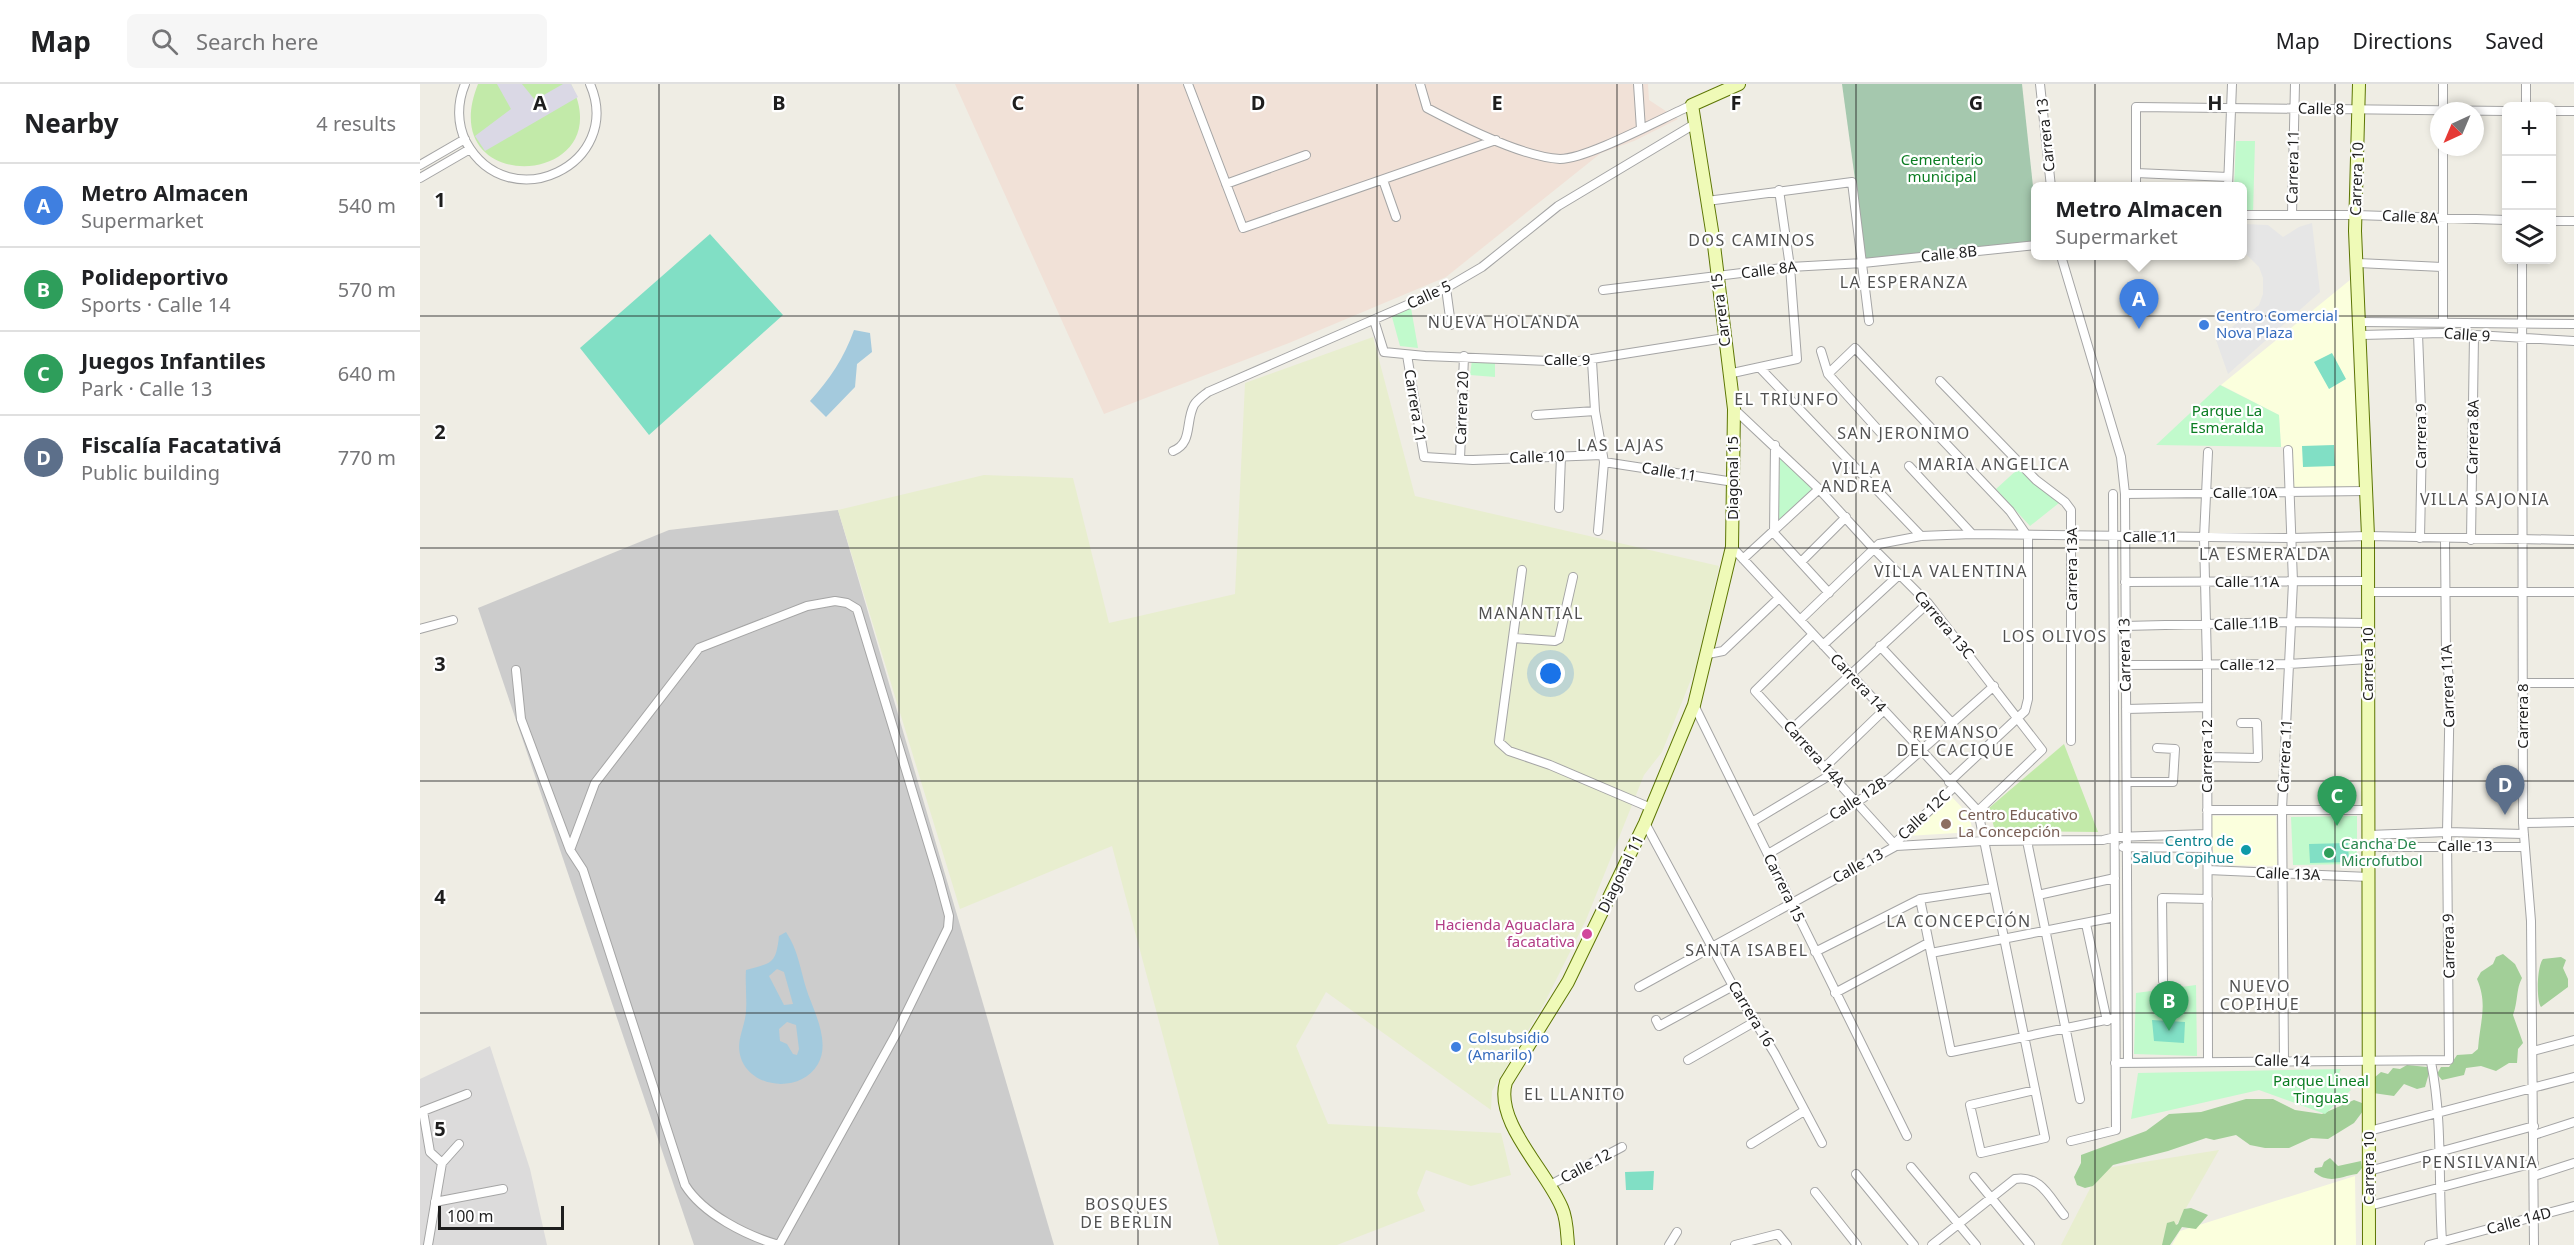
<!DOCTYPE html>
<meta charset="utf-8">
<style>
body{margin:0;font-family:"Noto Sans",sans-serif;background:#f6f6f6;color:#202124}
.controls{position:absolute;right:18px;top:18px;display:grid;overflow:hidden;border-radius:9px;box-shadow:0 3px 9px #0003}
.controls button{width:54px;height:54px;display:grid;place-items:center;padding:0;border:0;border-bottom:2px solid #e0e0e0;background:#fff;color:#202124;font:30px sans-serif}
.compass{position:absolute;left:2010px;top:18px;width:54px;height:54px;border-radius:50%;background:#fff;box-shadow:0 3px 9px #0003;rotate:224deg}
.scale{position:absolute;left:18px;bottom:15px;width:126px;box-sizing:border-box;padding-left:6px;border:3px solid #1e1e1e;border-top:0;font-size:16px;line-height:21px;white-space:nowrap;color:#1e1e1e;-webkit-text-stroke:4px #fff;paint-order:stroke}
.you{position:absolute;left:1131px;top:590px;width:21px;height:21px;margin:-15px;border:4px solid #fff;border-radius:50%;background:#1a73e8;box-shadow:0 0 0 9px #1a73e833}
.badge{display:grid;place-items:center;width:39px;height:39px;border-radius:50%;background:#b45309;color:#fff;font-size:20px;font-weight:700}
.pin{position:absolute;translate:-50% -50px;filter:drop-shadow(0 2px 3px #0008)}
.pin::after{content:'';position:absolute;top:32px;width:21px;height:18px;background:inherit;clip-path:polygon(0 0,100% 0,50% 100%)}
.popup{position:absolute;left:1611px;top:98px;width:216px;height:78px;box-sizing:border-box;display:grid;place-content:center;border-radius:9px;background:#fff;filter:drop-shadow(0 2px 4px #0005);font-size:20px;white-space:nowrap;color:#757577}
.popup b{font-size:22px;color:#202124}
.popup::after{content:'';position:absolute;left:50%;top:100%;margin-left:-12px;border:12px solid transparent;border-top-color:#fff}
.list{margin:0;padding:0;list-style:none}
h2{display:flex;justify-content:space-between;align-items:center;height:78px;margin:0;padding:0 24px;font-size:26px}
h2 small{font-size:20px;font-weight:400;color:#757577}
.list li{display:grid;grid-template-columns:39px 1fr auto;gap:18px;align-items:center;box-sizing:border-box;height:84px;padding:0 24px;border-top:2px solid #e0e0e0}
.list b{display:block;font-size:22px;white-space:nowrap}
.list p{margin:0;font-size:20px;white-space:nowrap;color:#757577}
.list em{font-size:20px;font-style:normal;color:#757577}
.icon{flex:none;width:33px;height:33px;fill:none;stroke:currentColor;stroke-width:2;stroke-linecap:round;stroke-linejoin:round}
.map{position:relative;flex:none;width:2154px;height:1161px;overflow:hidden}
header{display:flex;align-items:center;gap:36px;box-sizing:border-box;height:84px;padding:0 30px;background:#fff;border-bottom:2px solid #e0e0e0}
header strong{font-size:28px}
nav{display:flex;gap:33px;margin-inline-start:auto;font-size:21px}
.search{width:420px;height:54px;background:#f6f6f6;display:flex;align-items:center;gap:15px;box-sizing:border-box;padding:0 21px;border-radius:9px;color:#757577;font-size:22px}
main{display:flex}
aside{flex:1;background:#fff}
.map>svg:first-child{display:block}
.residential{fill:#dcdbdb}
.education{fill:#fbffdd}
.religious{fill:#ccc}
.military{fill:#f1e1d7}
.farmland{fill:#e8eecf}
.grass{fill:#c2eaa9}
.forest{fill:#a2cf98}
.cemetery{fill:#a5c8ae}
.park{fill:#c1facc}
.pitch{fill:#81dfc5}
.parking{fill:#e6e6e6}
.plaza{fill:#dad8e5}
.water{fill:#a4cadd;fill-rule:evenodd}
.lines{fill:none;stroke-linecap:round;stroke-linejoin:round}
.street-casing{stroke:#a5a5a5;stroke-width:10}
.secondary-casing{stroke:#5d7604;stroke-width:14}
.street{stroke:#fff;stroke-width:8}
.secondary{stroke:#effab7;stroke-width:12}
.grid{fill:none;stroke:#1e1e1e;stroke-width:1.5;stroke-opacity:0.55}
.shop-dot{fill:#3f7fe0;stroke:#fff;stroke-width:2}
.education-dot{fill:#8d6e63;stroke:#fff;stroke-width:2}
.culture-dot{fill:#0f9aa8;stroke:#fff;stroke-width:2}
.leisure-dot{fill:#2e9e5b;stroke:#fff;stroke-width:2}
.hotel-dot{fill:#d1479c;stroke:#fff;stroke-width:2}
.labels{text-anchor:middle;stroke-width:4.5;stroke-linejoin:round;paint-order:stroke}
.street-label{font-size:15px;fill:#1e1e1e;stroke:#fff}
.park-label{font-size:15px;fill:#0b7d22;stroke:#fff}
.shop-label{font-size:15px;fill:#366cbe;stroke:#fff;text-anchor:start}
.education-label{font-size:15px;fill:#785e54;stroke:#fff;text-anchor:start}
.culture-label{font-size:15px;fill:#0d838f;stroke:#fff;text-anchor:end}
.leisure-label{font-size:15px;fill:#27864d;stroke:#fff;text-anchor:start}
.hotel-label{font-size:15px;fill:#b23c85;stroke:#fff;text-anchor:end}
.neighbourhood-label{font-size:16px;letter-spacing:1.5px;fill:#515151;stroke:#fff}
.grid-label{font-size:20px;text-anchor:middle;font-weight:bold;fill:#1e1e1e;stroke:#fff;stroke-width:4.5;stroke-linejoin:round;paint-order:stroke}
</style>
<header>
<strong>Map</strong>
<div class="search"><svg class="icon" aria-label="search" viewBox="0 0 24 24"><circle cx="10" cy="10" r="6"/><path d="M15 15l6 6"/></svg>Search here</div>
<nav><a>Map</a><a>Directions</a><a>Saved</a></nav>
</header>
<main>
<aside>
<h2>Nearby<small>4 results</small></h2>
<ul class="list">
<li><span class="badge" style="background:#3f7fe0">A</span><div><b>Metro Almacen</b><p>Supermarket</p></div><em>540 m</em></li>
<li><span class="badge" style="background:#2e9e5b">B</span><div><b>Polideportivo</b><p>Sports · Calle 14</p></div><em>570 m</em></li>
<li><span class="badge" style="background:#2e9e5b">C</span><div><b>Juegos Infantiles</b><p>Park · Calle 13</p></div><em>640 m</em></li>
<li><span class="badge" style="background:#5c6f8a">D</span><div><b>Fiscalía Facatativá</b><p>Public building</p></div><em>770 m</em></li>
</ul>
</aside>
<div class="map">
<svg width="2154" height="1161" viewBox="0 0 2154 1161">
<rect width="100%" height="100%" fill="#efede4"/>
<path class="residential" d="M70 962 110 1085 127 1161H0V995Z"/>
<path class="education" d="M1930 196 1934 302 1945 407 1871 409 1869 362 1861 363 1859 331 1801 301Z
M1530 711 1549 731 1553 748 1487 752Z
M1791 732H1856L1857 782 1794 781Z
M1935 1092 1936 1161H1752L1760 1147Z"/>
<path class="religious" d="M418 426 634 1161H274L58 524 249 446Z"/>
<path class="military" d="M535 0H1228L1229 16 1258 35 1214 57 1181 69 1026 193 869 259 684 330Z"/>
<path class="farmland" d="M953 253 995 412 1299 482 1276 583 1242 668 1224 691 1166 836 1125 918 1072 1007 1071 1026 906 908 876 962 908 1040 1081 1049 1091 1091 1051 1102 1006 1086 997 1109 1005 1127 917 1161H799L692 762 540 825 418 426 564 391 653 394 689 539 815 510 825 299Z
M1799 1066 1745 1161H1641L1680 1085Z"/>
<path class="grass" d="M58 0H151C203 104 12 115 58 0Z
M1644 660 1678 748 1575 747 1569 724Z"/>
<path class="forest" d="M2083 870 2095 880 2102 894C2096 905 2098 918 2093 931L2103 959 2098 965 2097 979H2089L2076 987 2061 982 2046 984 2044 991 2022 996 2017 990 2021 983H2029L2037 971 2052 970 2058 965C2060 937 2068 921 2057 895L2061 888 2073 880 2076 873Z
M2141 873 2146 876 2143 884 2148 895V903L2121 923C2116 916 2117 882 2123 875Z
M1987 981 2007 983 2009 989 2005 1003 1997 1005 1984 1000 1974 1012 1953 1009 1955 993 1961 988 1968 990 1973 984 1980 985Z
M1826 1015H1853L1875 1026 1902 1030 1934 1016 1942 1019 1943 1027 1934 1039 1908 1055 1891 1054 1869 1064H1845L1830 1061 1816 1051 1794 1056 1786 1054 1748 1067 1693 1081 1673 1102 1665 1104 1657 1101 1654 1093 1661 1079V1071L1726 1047 1749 1030 1781 1028Z
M1910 1074 1918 1082 1941 1077 1942 1084 1937 1090C1921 1092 1910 1101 1894 1088L1895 1084 1902 1083 1904 1078Z
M1771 1124 1788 1131 1776 1145 1762 1143 1750 1161H1742L1747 1139 1754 1137 1756 1141 1758 1140 1764 1125Z"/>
<path class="cemetery" d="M1422 0H1602L1615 121V160L1446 176Z"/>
<path class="park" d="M1816 57H1835L1833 130 1823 129 1822 103H1814Z
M991 224 998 264 980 262 972 233Z
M1052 276 1075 277V293L1050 291Z
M1800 301 1859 331 1861 363 1736 361Z
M1360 371 1393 406 1358 438Z
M1599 384 1639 419 1610 442 1576 405Z
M1937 732V780L1873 781 1871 733Z
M1776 901 1777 972 1714 970 1716 909Z
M1921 985 1918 992 1931 1006 1905 1030 1839 1006 1711 1035 1718 989Z"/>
<path class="pitch" d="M290 150 363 231 229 351 160 264Z
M1912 269 1926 295 1909 305 1894 278Z
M1914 361 1915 382 1883 383 1882 362Z
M1928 759 1929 778 1890 779 1889 760Z
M1732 936 1765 938 1764 959 1734 957Z
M1234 1087 1233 1106H1206L1205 1088Z"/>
<path class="parking" d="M1892 139 1900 208 1808 290 1796 256 1839 221 1843 210V194L1839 183 1823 167V140L1848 141 1863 153 1879 143Z"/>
<path class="plaza" d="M77 0H102L115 16 143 0H151L158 13 65 67 55 52 91 25Z"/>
<path class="water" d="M434 246 450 249 452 268 437 280 435 303 406 333 390 317C410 295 424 274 434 246Z
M366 848C378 866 380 884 386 904 393 926 411 957 398 980 382 1008 335 1006 322 977 314 958 325 945 326 927 327 913 325 900 326 886 352 879 356 880 359 852ZM357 885 364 888 373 920 364 921 349 892ZM367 938 376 941 379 965 377 971 373 970 367 960 360 957 359 945Z"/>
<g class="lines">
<defs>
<path id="street" d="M45 0C37 19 37 40 46 58 89 136 205 80 170 0
M768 0 823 144 1076 56
M1000 0 1007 24C1041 42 1102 73 1140 75 1168 75 1244 33 1272 21
M1218 0 1221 45
M1620 0 1631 103
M2106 22V0
M2023 27V0
M2132 27H2154
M2023 63V237
M0 81 45 55
M1716 89 1808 93
M0 94 50 65
M963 96 976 133
M806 100 886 71
M1716 103V23L2086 27
M1808 103 1812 0
M1287 117 1432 98 1449 237
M1872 130 1875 0
M1822 131H1936L2086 136
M2132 137H2154
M1641 172 1701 373 1705 410 1708 978
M2102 176 2103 739 2111 837 2114 1161
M1938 179 2022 183
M1026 204 1031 241
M1183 206 1370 183 1443 179 1616 161
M954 236 964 268 1005 272 1153 278 1305 254
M1941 238 2154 240
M1998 250 2002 353 2000 454
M1941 251 2023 249 2154 257
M1401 267 1408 290
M987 271 1004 373 1053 376 1182 371
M1172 277 1175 327 1184 378 1178 447
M1340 284 1501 452
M1308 290 1377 275 1370 183 1359 106
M1520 297 1616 396 1645 418 1651 426V657
M1314 325 1399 405 1453 464 1508 519 1622 666 1558 727
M1116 331 1175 327
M1460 348 1408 290 1435 264 1590 427 1608 453V615L1605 627 1529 698
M1355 361 1354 449 1409 509
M753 367C773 359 765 338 774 321 777 316 783 312 788 308L1026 204 1062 183 1138 122 1273 41
M1788 368 1784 454 1787 581 1788 976
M1040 375 1044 272
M1184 378 1314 398
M1489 382 1552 450
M1705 410 1945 407
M1139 424 1141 372
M2051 456 2054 251
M1312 463 1558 727 1625 1054 1561 1069 1550 1021 1615 1006
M1323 475 1399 405
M1381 478 1426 433
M1102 486 1079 658 1089 667 1130 681 1231 724
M1705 498 1948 497
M1948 508H2154
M1380 536 1459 460 1501 452 1552 450 1872 454 1948 452 2154 456
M1704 542 1871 538 1948 539
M0 545 33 536
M1393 550 1335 607 1476 762
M1094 554 1135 557 1139 555 1153 493
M1403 561 1480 490
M1460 562 1531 638
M1288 570 1303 567 1359 514
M1705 581 1869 580 1948 575
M96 586 101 635 150 766
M2102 599H2154
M1274 621 1487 1052
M1706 625 1787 623
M1372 645 1508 519
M1787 673 1838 674 1837 639H1821
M1405 683 1463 627
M1707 698H1753L1755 665 1737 664
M1787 726H1949
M1332 738 1412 690
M1225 739 1313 902 1355 970 1402 1059
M2103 739 2154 738
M1949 751 2027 748 2104 750
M1607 757 1660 1015
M1474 760 1534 703
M1703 763 1787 764
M1949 763H2104
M1348 770 1443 714 1470 694 1574 602
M1788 786 1949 793
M1618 811 1695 794
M1500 815 1531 968 1695 934
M1666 840 1687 937
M1395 868 1500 815 1573 804
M1511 869 1695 833
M1743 897 1742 814 1788 815
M1219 903 1476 762 1563 757 1683 756 1695 753 1787 750
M1415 909 1508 859
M1236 936 1239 942 1313 902
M2113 967 2154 956
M1268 976 1336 937
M1864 978 1862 725 1873 498 1868 366
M2011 978C2023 1037 2018 1098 2022 1157
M1695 979 2029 976 2027 748 2030 603 2026 570 2025 455
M3 1027 47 1010
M0 1029 3 1027 10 1068 22 1079
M1949 1047 2154 993
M2114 1051 2154 1038
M1651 1057 1696 1046 1693 410
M1331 1060 1384 1027
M1491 1083 1556 1161
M1949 1087 2114 1042
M1436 1090 1494 1161
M2114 1092 2154 1079
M1554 1093 1610 1161
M1130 1101 1202 1063
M1395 1108 1437 1161
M15 1118 83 1105
M1949 1122 2114 1079
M8 1161 22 1079 39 1060
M358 1161H359L476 950 528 844 529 832 519 795 437 525 427 519 415 517 387 522 279 564 175 699 150 766 163 786 265 1101C283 1130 327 1152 359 1161
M1249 1161 1257 1148
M1315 1161 1358 1150 1367 1161
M1512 1161 1595 1095C1621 1091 1629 1113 1644 1131
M2009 1161 2154 1122"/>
<path id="secondary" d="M1939 0 1935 147 1948 452 1949 1161
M1148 1161C1147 1149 1147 1135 1142 1124 1127 1087 1074 1038 1086 998L1148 898 1225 739 1274 621 1312 463 1314 325 1293 153 1272 21 1319 0"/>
</defs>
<use href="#street" class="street-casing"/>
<use href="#secondary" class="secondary-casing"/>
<use href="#street" class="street"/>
<use href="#secondary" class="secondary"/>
</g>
<path class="grid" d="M239 0V1161M479 0V1161M718 0V1161M957 0V1161M1197 0V1161M1436 0V1161M1675 0V1161M1915 0V1161M0 232H2154M0 464H2154M0 697H2154M0 929H2154"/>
<g class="shop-dot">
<circle cx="1784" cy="241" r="6"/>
<circle cx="1036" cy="963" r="6"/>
</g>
<circle class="education-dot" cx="1526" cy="740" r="6"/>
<circle class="culture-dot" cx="1826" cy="766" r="6"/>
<circle class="leisure-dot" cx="1909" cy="769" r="6"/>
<circle class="hotel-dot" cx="1167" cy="850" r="6"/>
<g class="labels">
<g class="street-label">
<text transform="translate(1901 25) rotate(1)" y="5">Calle 8</text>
<text transform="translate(1626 51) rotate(-96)" y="5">Carrera 13</text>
<text transform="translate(1873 83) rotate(-89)" y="5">Carrera 11</text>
<text transform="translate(1937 95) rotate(-88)" y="5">Carrera 10</text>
<text transform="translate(1990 133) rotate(3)" y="5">Calle 8A</text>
<text transform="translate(1529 170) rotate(-6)" y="5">Calle 8B</text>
<text transform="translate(1349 186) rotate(-7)" y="5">Calle 8A</text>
<text transform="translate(1009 211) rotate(-25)" y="5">Calle 5</text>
<text transform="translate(1301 226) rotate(-97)" y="5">Carrera 15</text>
<text transform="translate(2047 251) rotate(4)" y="5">Calle 9</text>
<text x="1147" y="281">Calle 9</text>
<text transform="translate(995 322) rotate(81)" y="5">Carrera 21</text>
<text transform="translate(1042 324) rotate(-88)" y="5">Carrera 20</text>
<text transform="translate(2001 352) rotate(-90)" y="5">Carrera 9</text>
<text transform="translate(2053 353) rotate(-89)" y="5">Carrera 8A</text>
<text transform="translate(1117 373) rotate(-2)" y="5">Calle 10</text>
<text transform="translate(1249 388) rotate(9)" y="5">Calle 11</text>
<text transform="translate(1313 394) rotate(-90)" y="5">Diagonal 15</text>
<text x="1825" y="414">Calle 10A</text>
<text x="1730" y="458">Calle 11</text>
<text transform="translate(1652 485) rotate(-90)" y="5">Carrera 13A</text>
<text x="1827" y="503">Calle 11A</text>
<text transform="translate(1826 540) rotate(-2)" y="5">Calle 11B</text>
<text transform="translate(1524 541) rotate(50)" y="5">Carrera 13C</text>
<text transform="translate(1705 571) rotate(-91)" y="5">Carrera 13</text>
<text transform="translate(1948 580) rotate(-90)" y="5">Carrera 10</text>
<text x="1827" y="586">Calle 12</text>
<text transform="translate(1438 599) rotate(47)" y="5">Carrera 14</text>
<text transform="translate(2028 602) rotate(-92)" y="5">Carrera 11A</text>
<text transform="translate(2103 632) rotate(-90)" y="5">Carrera 8</text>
<text transform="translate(1394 670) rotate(48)" y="5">Carrera 14A</text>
<text transform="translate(1787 672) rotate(-90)" y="5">Carrera 12</text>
<text transform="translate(1865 672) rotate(-87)" y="5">Carrera 11</text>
<text transform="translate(1438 715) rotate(-33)" y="5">Calle 12B</text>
<text transform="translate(1504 731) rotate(-43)" y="5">Calle 12C</text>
<text x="2045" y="767">Calle 13</text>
<text transform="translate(1438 782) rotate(-29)" y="5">Calle 13</text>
<text transform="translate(1201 790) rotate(-64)" y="5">Diagonal 11</text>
<text transform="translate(1868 790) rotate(2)" y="5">Calle 13A</text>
<text transform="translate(1364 804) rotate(64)" y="5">Carrera 15</text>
<text transform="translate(2029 862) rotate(-91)" y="5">Carrera 9</text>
<text transform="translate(1331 930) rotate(59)" y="5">Carrera 16</text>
<text transform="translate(1862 977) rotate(1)" y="5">Calle 14</text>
<text transform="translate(1166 1082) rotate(-28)" y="5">Calle 12</text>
<text transform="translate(1949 1084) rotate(-90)" y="5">Carrera 10</text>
<text transform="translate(2099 1137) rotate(-15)" y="5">Calle 14D</text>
</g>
<g class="park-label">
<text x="1522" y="81">Cementerio<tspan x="1522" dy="17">municipal</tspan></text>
<text x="1807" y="332">Parque La<tspan x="1807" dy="17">Esmeralda</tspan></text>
<text x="1901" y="1002">Parque Lineal<tspan x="1901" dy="17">Tinguas</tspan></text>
</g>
<g class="shop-label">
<text x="1796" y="237">Centro Comercial<tspan x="1796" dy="17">Nova Plaza</tspan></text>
<text x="1048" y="959">Colsubsidio<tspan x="1048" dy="17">(Amarilo)</tspan></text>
</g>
<g class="education-label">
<text x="1538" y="736">Centro Educativo<tspan x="1538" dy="17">La Concepción</tspan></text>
</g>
<g class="culture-label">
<text x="1814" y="762">Centro de<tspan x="1814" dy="17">Salud Copihue</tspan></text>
</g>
<g class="leisure-label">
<text x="1921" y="765">Cancha De<tspan x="1921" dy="17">Microfutbol</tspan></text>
</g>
<g class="hotel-label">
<text x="1155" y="846">Hacienda Aguaclara<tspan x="1155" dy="17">facatativa</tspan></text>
</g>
<g class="neighbourhood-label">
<text x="1332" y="162">DOS CAMINOS</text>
<text x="1484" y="204">LA ESPERANZA</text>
<text x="1084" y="244">NUEVA HOLANDA</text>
<text x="1367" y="321">EL TRIUNFO</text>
<text x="1484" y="355">SAN JERONIMO</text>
<text x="1201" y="367">LAS LAJAS</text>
<text x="1574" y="386">MARIA ANGELICA</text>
<text x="1437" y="390">VILLA<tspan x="1437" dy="18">ANDREA</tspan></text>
<text x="2065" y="421">VILLA SAJONIA</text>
<text x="1845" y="476">LA ESMERALDA</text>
<text x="1531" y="493">VILLA VALENTINA</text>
<text x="1111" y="535">MANANTIAL</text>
<text x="1635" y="558">LOS OLIVOS</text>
<text x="1536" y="654">REMANSO<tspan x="1536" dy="18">DEL CACIQUE</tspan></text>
<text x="1539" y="843">LA CONCEPCIÓN</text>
<text x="1327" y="872">SANTA ISABEL</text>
<text x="1840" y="908">NUEVO<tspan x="1840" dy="18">COPIHUE</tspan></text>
<text x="1155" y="1016">EL LLANITO</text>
<text x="2060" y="1084">PENSILVANIA</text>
<text x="707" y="1126">BOSQUES<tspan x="707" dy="18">DE BERLIN</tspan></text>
</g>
</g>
<g class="grid-label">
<text x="120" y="26">A</text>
<text x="359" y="26">B</text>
<text x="598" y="26">C</text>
<text x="838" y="26">D</text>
<text x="1077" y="26">E</text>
<text x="1316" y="26">F</text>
<text x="1556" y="26">G</text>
<text x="1795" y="26">H</text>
<text x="20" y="123">1</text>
<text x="20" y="355">2</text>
<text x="20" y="587">3</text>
<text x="20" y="820">4</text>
<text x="20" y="1052">5</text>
</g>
</svg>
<div class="controls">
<button>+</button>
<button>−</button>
<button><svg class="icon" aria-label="layers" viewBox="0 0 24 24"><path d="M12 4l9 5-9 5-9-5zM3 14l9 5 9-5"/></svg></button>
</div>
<svg class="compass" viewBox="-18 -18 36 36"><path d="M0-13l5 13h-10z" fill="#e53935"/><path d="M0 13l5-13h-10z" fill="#757577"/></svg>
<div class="scale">100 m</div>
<div class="you"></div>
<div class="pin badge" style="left:1719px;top:245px;background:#3f7fe0">A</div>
<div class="popup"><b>Metro Almacen</b>Supermarket</div>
<div class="pin badge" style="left:1749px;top:947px;background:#2e9e5b">B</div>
<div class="pin badge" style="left:1917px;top:742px;background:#2e9e5b">C</div>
<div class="pin badge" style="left:2085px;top:731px;background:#5c6f8a">D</div>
</div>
</main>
